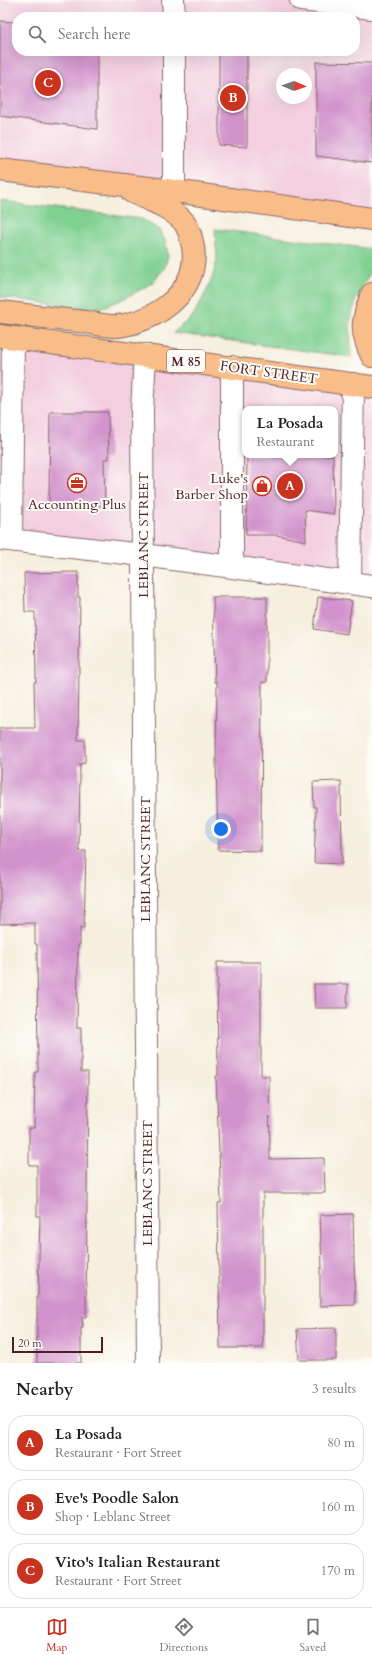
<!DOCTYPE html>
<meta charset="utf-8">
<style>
body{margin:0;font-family:Cardo,serif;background:#f2f2f2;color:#222}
.compass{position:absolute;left:276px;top:68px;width:36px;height:36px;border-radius:50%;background:#fff;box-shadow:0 4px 16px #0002;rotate:92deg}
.scale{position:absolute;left:12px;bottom:10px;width:91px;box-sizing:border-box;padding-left:4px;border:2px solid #4a1f2b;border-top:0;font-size:11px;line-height:14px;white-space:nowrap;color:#4a1f2b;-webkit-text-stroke:3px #fdfcf7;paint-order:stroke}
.you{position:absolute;left:221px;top:829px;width:14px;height:14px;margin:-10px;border:3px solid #fff;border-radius:50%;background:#1a73e8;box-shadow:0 0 0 6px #1a73e833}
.badge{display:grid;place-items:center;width:26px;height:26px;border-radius:50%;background:#c8321e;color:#fff;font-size:13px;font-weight:700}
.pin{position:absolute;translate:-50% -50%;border:2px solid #fff;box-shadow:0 1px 4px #0006}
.popup{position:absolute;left:242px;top:406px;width:96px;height:52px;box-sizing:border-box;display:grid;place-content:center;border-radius:8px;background:#fff;filter:drop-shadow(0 1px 3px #0005);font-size:13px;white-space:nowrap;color:#767676}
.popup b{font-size:15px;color:#222}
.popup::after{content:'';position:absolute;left:50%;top:100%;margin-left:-8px;border:8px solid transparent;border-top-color:#fff}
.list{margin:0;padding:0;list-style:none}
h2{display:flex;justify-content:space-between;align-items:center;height:52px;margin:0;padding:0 16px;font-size:17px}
h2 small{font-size:13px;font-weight:400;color:#767676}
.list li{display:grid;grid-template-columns:26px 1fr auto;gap:12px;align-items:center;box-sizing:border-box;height:56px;margin:0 8px 8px;padding:0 8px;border:1px solid #e0e0e0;border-radius:16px}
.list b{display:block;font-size:15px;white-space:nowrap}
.list p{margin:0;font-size:13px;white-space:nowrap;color:#767676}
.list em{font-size:13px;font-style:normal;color:#767676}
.icon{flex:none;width:22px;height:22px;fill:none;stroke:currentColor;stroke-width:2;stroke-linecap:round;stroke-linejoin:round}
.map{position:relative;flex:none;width:372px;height:1363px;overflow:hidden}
.search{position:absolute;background:#fff;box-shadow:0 4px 16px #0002;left:12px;right:12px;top:12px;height:44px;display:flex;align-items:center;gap:10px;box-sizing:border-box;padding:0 14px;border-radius:16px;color:#767676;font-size:15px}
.sheet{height:244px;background:#fff}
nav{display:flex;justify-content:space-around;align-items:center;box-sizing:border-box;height:56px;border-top:1px solid #e0e0e0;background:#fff;font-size:11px;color:#767676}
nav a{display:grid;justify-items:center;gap:2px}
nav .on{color:#c8321e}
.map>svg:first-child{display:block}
.built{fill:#f3cfe0;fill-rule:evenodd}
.green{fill:#7fd091;stroke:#64785e}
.building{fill:#d293cc}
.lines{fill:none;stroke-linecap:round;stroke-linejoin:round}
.minor-casing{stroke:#86686a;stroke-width:24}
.major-casing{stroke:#86686a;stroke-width:24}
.minor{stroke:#fff;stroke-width:22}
.major{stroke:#f8bd88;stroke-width:22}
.labels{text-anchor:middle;stroke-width:4;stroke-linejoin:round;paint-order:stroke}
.shield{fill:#fdfcf7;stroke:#806168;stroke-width:1}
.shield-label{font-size:13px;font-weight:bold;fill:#4a1f2b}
.street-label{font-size:14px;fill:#4a1f2b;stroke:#fdfcf7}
.poi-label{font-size:14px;fill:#4a1f2b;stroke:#fdfcf7;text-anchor:end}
</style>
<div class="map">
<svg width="372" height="1363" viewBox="0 0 372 1363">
<rect width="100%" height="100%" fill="#fdfcf7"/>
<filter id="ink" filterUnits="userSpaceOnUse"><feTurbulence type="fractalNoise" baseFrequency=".025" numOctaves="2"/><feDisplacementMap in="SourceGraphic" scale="8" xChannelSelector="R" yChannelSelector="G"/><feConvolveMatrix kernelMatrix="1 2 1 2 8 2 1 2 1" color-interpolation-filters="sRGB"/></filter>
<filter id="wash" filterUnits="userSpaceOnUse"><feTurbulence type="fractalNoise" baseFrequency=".012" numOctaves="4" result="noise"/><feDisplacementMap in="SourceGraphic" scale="16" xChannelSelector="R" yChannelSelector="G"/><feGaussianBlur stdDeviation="0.9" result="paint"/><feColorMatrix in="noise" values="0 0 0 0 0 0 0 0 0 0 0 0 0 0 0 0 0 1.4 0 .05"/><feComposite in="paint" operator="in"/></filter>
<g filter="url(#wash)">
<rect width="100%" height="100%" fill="#f6efde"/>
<path class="built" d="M0 0H301L372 8V219L0 170ZM17 17H355V51H17ZM282 74H306V98H282Z
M0 336 372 387V586L0 539ZM245 409H335V455H245Z"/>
<path class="green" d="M0 201 142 219 158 229 165 240 168 256 164 269 151 284 123 299 104 307 87 309 0 297Z
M215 229 372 249V269L356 299 350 322 351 357 173 333 192 317 202 300 212 279 217 260Z"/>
<g id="blocks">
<path class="building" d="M43 16H97V17H43Z
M0 21 17 22V51H97V129L0 116Z
M219 51H247V147L219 145Z
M316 62 372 63V163L316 156Z
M50 412H108L109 459H104L105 506 49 507Z
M247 455H333L334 514 305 510 306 541 276 535H246Z
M78 572V597H80L78 740H85V763L80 764 79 851H86L84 928 80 927V945H78L77 1028H81V1072H88L86 1317H82L83 1328H81V1363H37V1295H38L40 1216H37V1165H29V1128H34L35 1072H38L37 944H35V923L0 924V728H35L34 682H36L35 612H25L24 573Z
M213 597H267V682H262L261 851 218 850 216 760 217 682H215Z
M318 597 352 601 347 634 314 629Z
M341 781 342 864 314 863 316 807H314L313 782Z
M217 962H261V1076H269L270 1159 324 1158 325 1193H263V1348H220L218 1203H221L216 1076H218Z
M314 984H348L347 1008H315Z
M353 1214 355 1305 320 1306V1268H322L320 1215Z
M336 1328V1360H299L297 1329Z"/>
</g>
</g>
<g filter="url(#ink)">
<use href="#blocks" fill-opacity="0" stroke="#86686a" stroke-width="1"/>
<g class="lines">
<defs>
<path id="minor" d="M173 0 174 17
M301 0 372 8
M174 51V191
M145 355 142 411 148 1363
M232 367V567
M0 539 143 555 372 586
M11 540 13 338
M350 583 353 384"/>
<path id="major" d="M0 170 174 191 372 219
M372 294C363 319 359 330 372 356
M0 312C28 315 56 319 85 322 95 323 108 327 118 326 157 321 200 291 193 247 191 238 190 230 184 222 171 207 149 200 132 192
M0 336 372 387"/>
</defs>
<use href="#minor" class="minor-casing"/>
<use href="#major" class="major-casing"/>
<use href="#minor" class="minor"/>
<use href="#major" class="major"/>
</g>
</g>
<defs>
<symbol id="office-ring" viewBox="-11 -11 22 22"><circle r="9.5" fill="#fdfcf7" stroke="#c8321e" stroke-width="1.5"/><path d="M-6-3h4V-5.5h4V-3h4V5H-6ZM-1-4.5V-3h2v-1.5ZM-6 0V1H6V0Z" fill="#c8321e"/></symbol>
<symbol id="shop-ring" viewBox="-11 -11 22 22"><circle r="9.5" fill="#fdfcf7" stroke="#c8321e" stroke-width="1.5"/><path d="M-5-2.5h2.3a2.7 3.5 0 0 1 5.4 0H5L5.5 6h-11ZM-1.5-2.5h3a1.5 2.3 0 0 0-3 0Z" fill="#c8321e"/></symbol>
</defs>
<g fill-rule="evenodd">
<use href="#office-ring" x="66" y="472" width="22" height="22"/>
<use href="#shop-ring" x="251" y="475" width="22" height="22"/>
</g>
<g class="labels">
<rect class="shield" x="167" y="350" width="38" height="22" rx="3"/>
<g class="shield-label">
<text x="186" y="366">M 85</text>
</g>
<g class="street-label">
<text transform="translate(269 372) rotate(8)" y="5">FORT STREET</text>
<text transform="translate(143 535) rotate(-90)" y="5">LEBLANC STREET</text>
<text transform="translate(145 859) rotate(-90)" y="5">LEBLANC STREET</text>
<text transform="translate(147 1183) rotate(-90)" y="5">LEBLANC STREET</text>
</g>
<g class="poi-label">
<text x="248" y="483">Luke's<tspan x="248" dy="16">Barber Shop</tspan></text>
<text x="77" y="509" text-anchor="middle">Accounting Plus</text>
</g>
</g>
</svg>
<svg class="compass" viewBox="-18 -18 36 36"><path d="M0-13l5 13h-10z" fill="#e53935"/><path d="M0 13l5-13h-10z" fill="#767676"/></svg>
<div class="scale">20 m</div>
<div class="you"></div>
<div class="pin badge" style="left:290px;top:486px">A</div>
<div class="popup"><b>La Posada</b>Restaurant</div>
<div class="pin badge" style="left:233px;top:98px">B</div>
<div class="pin badge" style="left:48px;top:83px">C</div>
<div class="search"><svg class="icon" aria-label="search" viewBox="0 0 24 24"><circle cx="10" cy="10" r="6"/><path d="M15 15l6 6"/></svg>Search here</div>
</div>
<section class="sheet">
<h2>Nearby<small>3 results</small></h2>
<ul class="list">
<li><span class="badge">A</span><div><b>La Posada</b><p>Restaurant · Fort Street</p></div><em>80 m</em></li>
<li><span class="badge">B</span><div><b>Eve's Poodle Salon</b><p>Shop · Leblanc Street</p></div><em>160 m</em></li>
<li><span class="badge">C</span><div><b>Vito's Italian Restaurant</b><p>Restaurant · Fort Street</p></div><em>170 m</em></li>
</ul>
</section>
<nav>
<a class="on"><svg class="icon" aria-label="map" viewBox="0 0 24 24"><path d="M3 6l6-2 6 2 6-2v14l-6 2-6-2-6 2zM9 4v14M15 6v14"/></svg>Map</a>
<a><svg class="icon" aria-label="directions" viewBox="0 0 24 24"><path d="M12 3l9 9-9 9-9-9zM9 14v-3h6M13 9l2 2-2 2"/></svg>Directions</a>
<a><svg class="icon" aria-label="saved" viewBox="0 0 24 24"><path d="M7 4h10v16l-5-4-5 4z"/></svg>Saved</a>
</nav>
